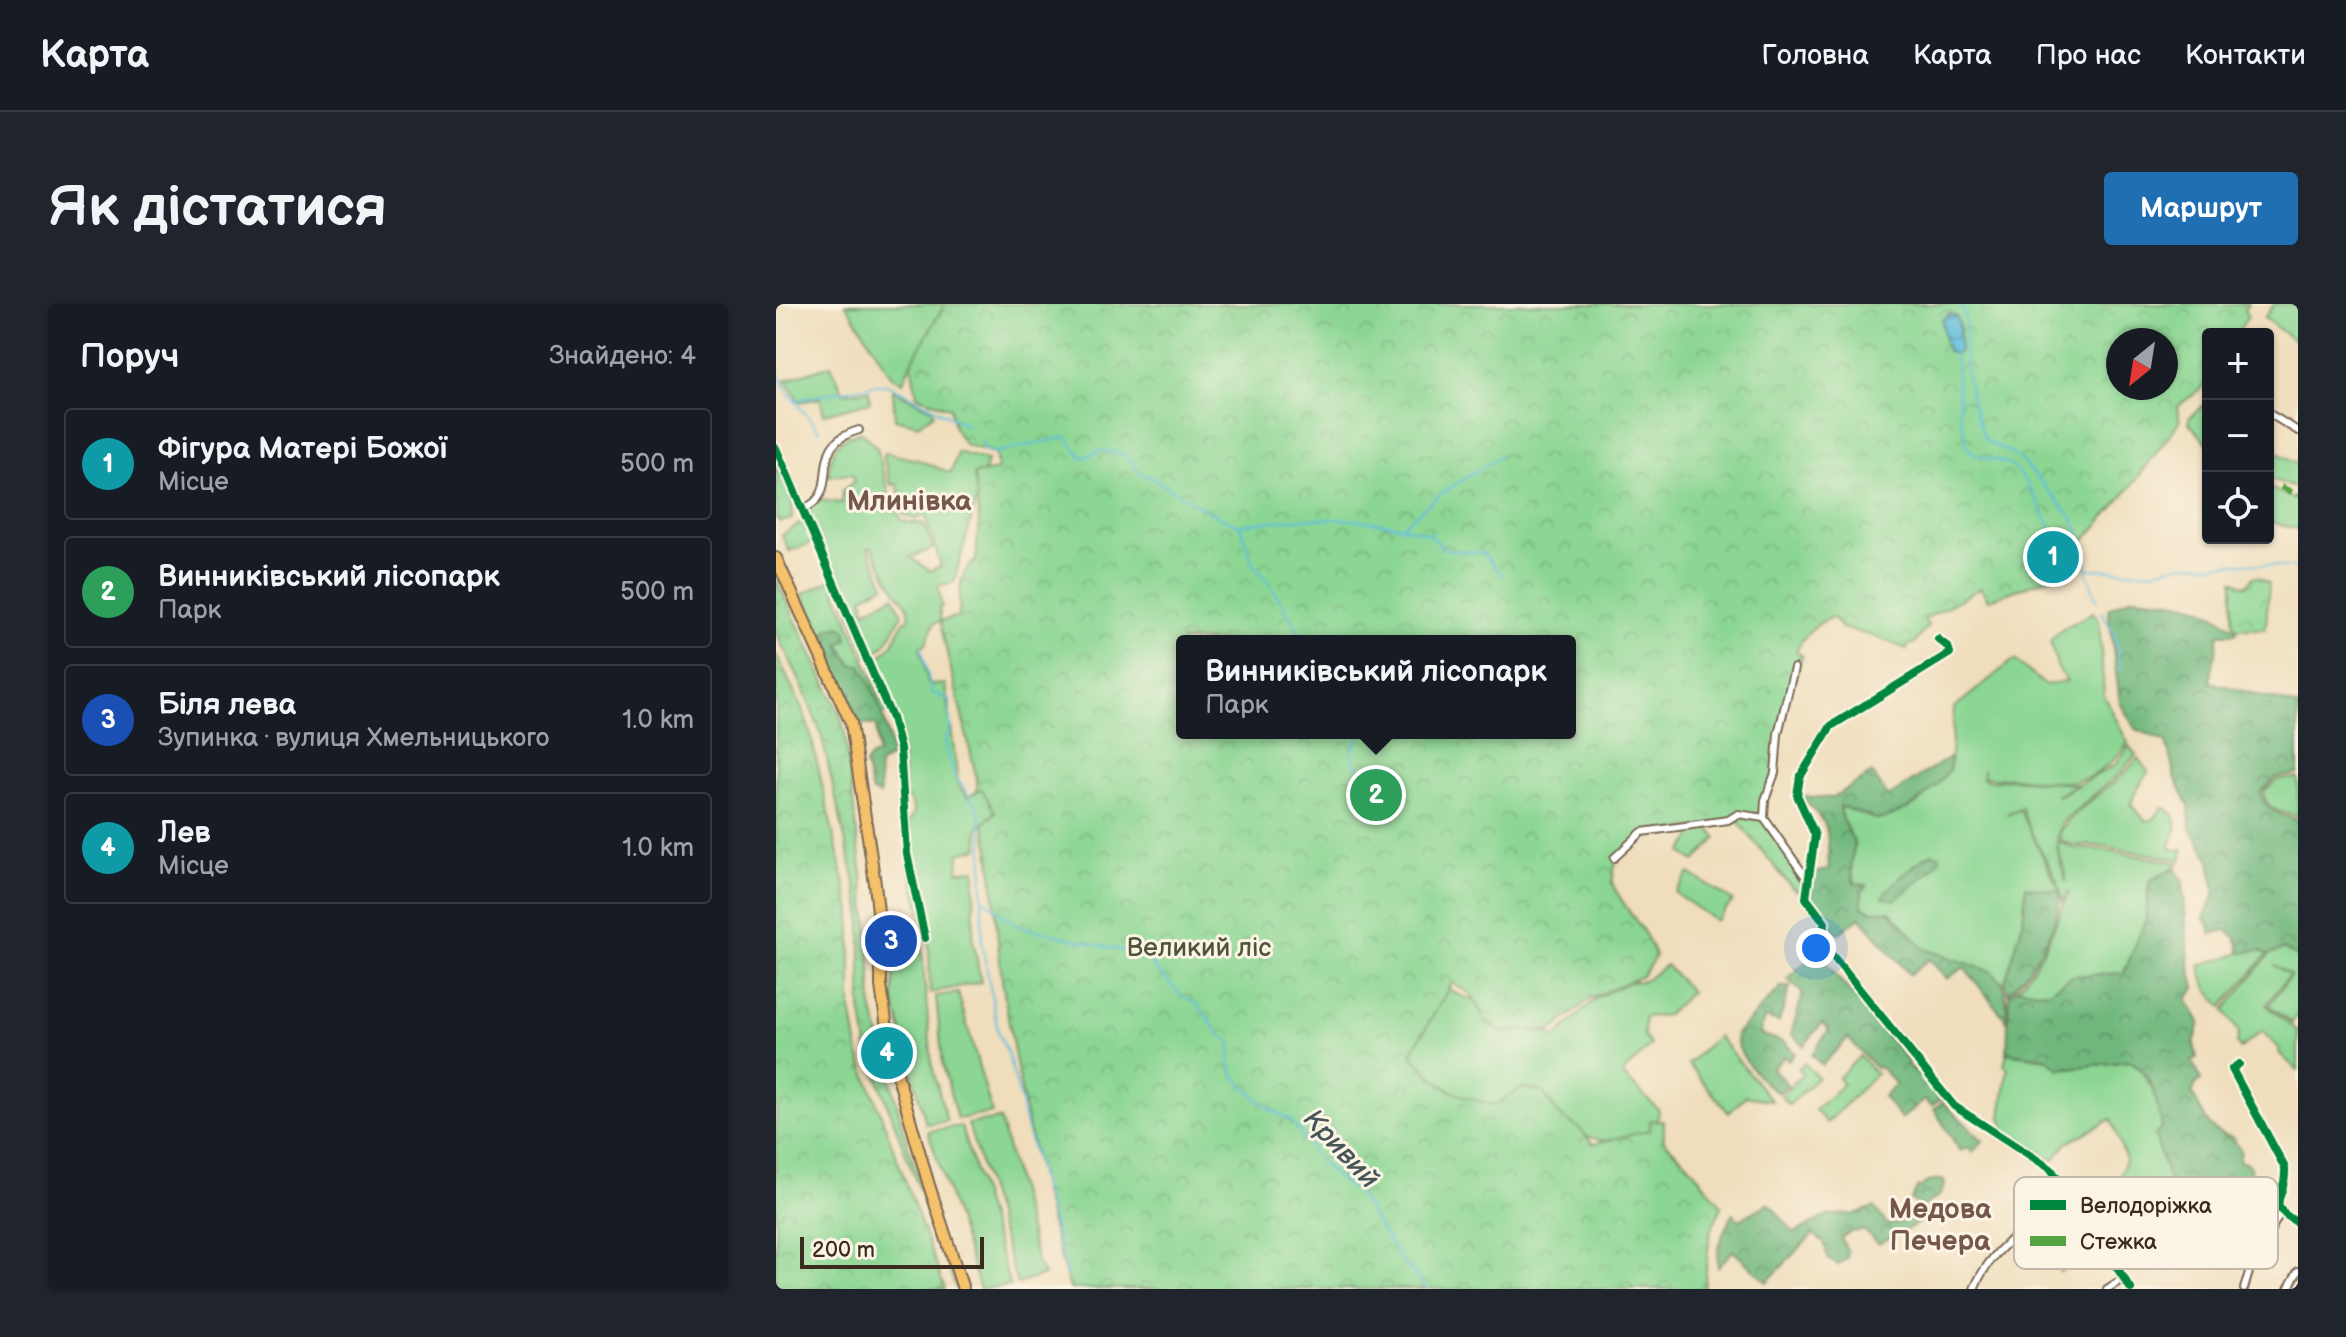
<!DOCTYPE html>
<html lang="uk">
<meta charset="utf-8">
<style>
body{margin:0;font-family:"Balsamiq Sans",sans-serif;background:#20242c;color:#f1f3f6}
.controls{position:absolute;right:24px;top:24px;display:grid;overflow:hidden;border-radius:8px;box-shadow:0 2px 6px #0004}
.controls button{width:72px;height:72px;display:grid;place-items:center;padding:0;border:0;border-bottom:2px solid #363941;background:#171b24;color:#f1f3f6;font:40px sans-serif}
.compass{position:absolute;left:1330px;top:24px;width:72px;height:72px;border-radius:50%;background:#171b24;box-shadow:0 2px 6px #0004;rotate:210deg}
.scale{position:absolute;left:24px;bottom:20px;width:184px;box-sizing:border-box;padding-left:8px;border:4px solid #3b2a1e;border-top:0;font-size:22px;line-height:28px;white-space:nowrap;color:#3b2a1e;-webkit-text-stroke:6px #fcf5e5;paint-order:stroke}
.you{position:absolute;left:1040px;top:644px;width:28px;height:28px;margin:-20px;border:6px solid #fff;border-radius:50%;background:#1a73e8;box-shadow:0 0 0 12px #1a73e833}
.badge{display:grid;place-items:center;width:52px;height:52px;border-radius:50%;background:#1f6fb2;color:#fff;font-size:26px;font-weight:700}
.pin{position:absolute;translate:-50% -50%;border:4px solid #fff;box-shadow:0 2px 8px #0006}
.popup{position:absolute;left:400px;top:331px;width:400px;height:104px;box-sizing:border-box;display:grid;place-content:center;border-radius:8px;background:#171b24;filter:drop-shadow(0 2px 6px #0005);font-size:26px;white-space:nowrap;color:#9ea1a6}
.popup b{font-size:30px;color:#f1f3f6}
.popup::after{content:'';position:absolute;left:50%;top:100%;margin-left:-16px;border:16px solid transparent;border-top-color:#171b24}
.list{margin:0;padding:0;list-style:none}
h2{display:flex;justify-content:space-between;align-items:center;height:104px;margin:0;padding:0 32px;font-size:34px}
h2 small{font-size:26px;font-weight:400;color:#9ea1a6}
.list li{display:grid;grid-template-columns:52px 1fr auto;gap:24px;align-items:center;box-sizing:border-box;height:112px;margin:0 16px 16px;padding:0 16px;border:2px solid #363941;border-radius:8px}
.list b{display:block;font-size:30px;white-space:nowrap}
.list p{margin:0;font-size:26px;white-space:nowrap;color:#9ea1a6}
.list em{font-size:26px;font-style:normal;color:#9ea1a6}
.icon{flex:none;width:44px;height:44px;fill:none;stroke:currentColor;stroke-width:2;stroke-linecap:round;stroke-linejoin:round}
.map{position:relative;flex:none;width:1522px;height:985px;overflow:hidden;border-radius:8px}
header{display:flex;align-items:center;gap:48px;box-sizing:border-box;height:112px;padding:0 40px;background:#171b24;border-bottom:2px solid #363941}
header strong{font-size:38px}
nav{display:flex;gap:44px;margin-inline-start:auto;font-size:28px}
.intro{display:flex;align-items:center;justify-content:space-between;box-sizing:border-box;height:192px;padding:0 48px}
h1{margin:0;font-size:56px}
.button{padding:20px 36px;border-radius:8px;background:#1f6fb2;color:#fff;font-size:28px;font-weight:700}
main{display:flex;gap:48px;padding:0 48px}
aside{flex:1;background:#171b24;border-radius:8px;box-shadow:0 2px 6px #0004}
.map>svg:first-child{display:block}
.green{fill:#8bd693;stroke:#638058;stroke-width:2}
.forest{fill:url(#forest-crowns);stroke:#56704e;stroke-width:2}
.park{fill:url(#park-crowns);stroke:#638058;stroke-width:2;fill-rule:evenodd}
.water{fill:url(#water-waves);stroke:#4c747d;stroke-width:2}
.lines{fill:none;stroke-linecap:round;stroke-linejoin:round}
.stream{stroke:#5ebddc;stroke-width:2}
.street-casing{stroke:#7a6955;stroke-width:10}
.primary-casing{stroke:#7a6955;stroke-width:14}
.street{stroke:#fff;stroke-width:6}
.primary{stroke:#f5c16b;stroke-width:10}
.quiet{stroke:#54a441;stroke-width:6;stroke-dasharray:12 6;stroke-linecap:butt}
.cycleway-casing{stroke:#fcf5e5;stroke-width:13}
.cycleway{stroke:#00873e;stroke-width:8}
.labels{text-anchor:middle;stroke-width:6;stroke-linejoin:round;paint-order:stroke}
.park-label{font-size:26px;fill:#4f553b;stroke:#fcf5e5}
.neighbourhood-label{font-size:28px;font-weight:bold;fill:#77564c;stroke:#fcf5e5}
.water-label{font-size:28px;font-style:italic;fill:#465657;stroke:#fcf5e5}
.key{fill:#fcf5e5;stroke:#c2b8a9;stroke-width:2}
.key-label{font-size:22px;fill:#3b2a1e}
</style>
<header>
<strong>Карта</strong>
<nav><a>Головна</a><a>Карта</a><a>Про нас</a><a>Контакти</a></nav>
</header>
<div class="intro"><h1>Як дістатися</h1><a class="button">Маршрут</a></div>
<main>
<aside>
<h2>Поруч<small>Знайдено: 4</small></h2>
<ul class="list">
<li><span class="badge" style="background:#0f9aa8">1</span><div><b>Фігура Матері Божої</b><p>Місце</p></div><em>500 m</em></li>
<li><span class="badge" style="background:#2e9e5b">2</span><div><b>Винниківський лісопарк</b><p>Парк</p></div><em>500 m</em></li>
<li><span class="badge" style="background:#1a4fb4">3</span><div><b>Бiля лева</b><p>Зупинка · вулиця Хмельницького</p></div><em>1.0 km</em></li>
<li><span class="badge" style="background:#0f9aa8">4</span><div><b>Лев</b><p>Місце</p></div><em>1.0 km</em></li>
</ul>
</aside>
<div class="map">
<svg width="1522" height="985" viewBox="0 0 1522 985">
<defs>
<pattern id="forest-crowns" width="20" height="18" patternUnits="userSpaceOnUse" patternTransform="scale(2)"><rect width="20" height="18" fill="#70b77d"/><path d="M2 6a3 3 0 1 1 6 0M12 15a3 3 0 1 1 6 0" fill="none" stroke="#5d9566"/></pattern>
<pattern id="park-crowns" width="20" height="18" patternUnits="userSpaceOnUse" patternTransform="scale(2)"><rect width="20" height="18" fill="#8bd693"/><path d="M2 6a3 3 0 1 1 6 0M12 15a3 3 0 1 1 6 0" fill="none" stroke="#79b87e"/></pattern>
<pattern id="water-waves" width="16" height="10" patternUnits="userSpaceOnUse" patternTransform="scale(2)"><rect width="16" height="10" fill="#5ebddc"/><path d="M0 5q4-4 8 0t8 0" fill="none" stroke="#4f9ab2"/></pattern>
</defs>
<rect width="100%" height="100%" fill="#fcf5e5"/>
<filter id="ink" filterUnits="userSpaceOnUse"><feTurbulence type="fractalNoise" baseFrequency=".0125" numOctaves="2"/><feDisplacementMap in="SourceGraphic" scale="16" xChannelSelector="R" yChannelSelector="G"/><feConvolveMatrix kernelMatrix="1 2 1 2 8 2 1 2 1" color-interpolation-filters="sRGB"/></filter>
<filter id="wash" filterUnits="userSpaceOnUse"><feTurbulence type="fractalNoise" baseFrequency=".006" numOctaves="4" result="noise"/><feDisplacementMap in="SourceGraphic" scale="32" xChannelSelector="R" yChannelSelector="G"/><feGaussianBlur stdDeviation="1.8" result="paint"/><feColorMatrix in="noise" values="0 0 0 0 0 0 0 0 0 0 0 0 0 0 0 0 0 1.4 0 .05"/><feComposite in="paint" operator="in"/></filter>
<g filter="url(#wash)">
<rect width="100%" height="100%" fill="#efddbb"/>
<path class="green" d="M70 0H169L135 59 127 78 116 73Z
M1498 0H1522V39L1488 14Z
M55 61 68 89 93 86 94 98 48 110 44 94 24 98 9 76Z
M117 86 156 105 158 110 142 121 119 115Z
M1429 100 1432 103V140L1413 119V114Z
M86 128 101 144 114 194 126 217 148 220 157 245 134 253 154 267 165 262 149 211 140 215 128 211 122 183 121 180 115 181 107 151 110 149 142 156 175 169 182 148 211 157 178 278 162 282 166 303 163 304 165 317 158 319 150 340 144 343 153 381 169 380 183 483 192 493 206 484 219 508 202 525 203 544 183 549 182 567 199 566 197 636 205 678 154 689 153 641 135 568 132 518 138 510 136 499 129 491 124 427 120 426 108 386 97 364 98 359 117 340 126 320 134 313 132 303 113 276 96 243 92 244 109 281 87 293 89 307 118 292 126 311C116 327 111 345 92 353L32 205 45 196 66 199 67 186 79 177 76 170 52 172C56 148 58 133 86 128Z
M1492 143 1522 161V185L1492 174Z
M0 162 17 196 16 215 4 218 0 214Z
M1492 183 1522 197V225L1492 217Z
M27 218 36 239 13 247 6 231Z
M55 276 111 409 83 415 75 391 27 290Z
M1317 308 1323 316 1328 391 1352 439C1316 486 1294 480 1240 474 1229 472 1219 476 1208 473L1207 465 1206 474 1213 477 1234 475 1301 480 1280 492 1284 491 1339 461 1353 442 1360 451 1344 469 1286 518C1275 540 1285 556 1290 578 1291 565 1281 551 1282 537L1296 544 1330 546 1402 559 1399 564 1373 577 1370 616 1348 669 1297 672 1271 688 1241 684C1267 658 1279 620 1293 587L1287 599C1283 565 1253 536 1246 503L1231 510 1244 506 1284 587 1250 583 1247 619 1229 678 1227 679 1214 667 1148 645 1114 607H1097L1086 603V588C1073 573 1074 559 1079 540L1066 514 1064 501 1099 515H1107L1141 500 1174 465 1178 404 1236 357H1240L1269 381 1291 377 1282 365 1274 338C1284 322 1302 318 1317 308Z
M1362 454 1372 468 1358 491 1355 501 1370 517 1378 515 1386 504H1390L1398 511 1401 523 1394 541 1395 545 1407 546 1405 556 1329 542 1297 541 1285 537 1283 529C1299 502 1341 482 1362 454Z
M1522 474V512C1505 508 1490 507 1487 488L1503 475Z
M962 512 988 516 1029 576 1024 588 1016 584 960 515Z
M932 523 941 534 919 557 906 549 921 524Z
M913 569 957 597 940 617 899 589Z
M144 624 156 762 171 817 150 820 118 697 117 626Z
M1508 645 1522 653V709L1516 719 1493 701 1515 671 1498 661 1513 671 1490 701 1522 727V767L1503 749 1504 745 1486 727 1464 745 1461 739 1463 728 1448 706 1494 650Z
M1484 646 1492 650 1446 703 1430 683 1424 661 1468 648Z
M890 661 915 688 891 711 869 713 868 732 875 741 846 770 883 806 878 842H846L719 806H679L617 733 661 677 679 689 780 733 820 694 853 678 868 677Z
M182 689 216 809 181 815 167 760 160 692Z
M942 732 996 797 970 792 953 809 912 760Z
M1231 749 1270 755 1284 765 1354 757 1362 761 1378 788 1414 918 1424 929 1416 933 1418 950 1403 947 1390 954 1378 949 1338 887 1350 856 1335 815 1291 839 1278 856 1230 829 1225 813 1232 764 1228 761Z
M1084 752 1100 770 1051 819 1039 806 1067 780 1062 774Z
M1028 759 1042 773 1013 801 1005 792 1027 770 1022 765Z
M224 815 262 960 268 971 241 980 192 820Z
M185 822 234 982 204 985 152 827Z
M1330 896 1335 898 1373 956 1356 968 1349 958 1353 955 1358 963 1369 956 1333 900 1321 907 1326 915 1323 917 1316 906Z"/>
<path class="forest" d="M1356 293C1399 296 1428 298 1461 327L1460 330H1443L1434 378 1522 402V470L1501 473 1484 488C1489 508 1503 510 1522 516V653L1508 645 1492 651 1484 646 1464 649C1464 637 1459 631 1449 626L1435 630 1433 621 1428 614 1439 590 1434 556 1414 524 1413 502 1399 473 1390 438 1360 425 1344 399 1332 305Z
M64 322 70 326 71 336 63 340 76 361H85C100 389 112 420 116 452L103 461 104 491 96 488 89 460 95 452 102 450 100 421 82 420 57 362V352L48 331 53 325Z
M1174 453V465L1160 483 1133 504 1107 515H1099L1064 502 1066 514 1079 540C1075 554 1074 564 1078 579L1091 581 1086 588V603L1097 607H1114L1148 645 1214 667 1227 679 1231 699 1230 716 1188 663 1171 675 1153 655 1134 671 1084 613 1062 630 1034 599 1036 570 1053 565C1050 520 1058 524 1023 492L1056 494 1096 469 1112 493Z
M1157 549 1163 551 1164 555 1156 566 1119 596 1107 593C1111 583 1147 553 1157 549Z
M1399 564 1407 577 1413 658 1419 684 1411 696 1424 718 1418 740 1421 754 1416 756 1425 776 1421 778 1416 789C1427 809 1432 830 1456 833L1465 847 1463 857 1473 860C1478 876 1474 887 1478 901L1454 899 1440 901 1424 929C1400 902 1388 865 1379 831L1386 823C1381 800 1376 768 1354 757L1284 765 1270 754 1231 749 1233 691 1241 684 1271 688 1297 672 1348 669 1370 616 1373 577Z
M1250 582 1284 587C1285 621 1256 667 1232 689L1229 678 1247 619Z
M1033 655 1048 657 1133 758 1131 760 1135 765 1137 764 1164 796 1155 802 1149 796 1125 815 1107 792 1120 780 1104 763 1100 764 1072 734 1046 761 1036 751 1053 725 1046 719 1028 742 1015 730 1027 689 1011 675Z
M1005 683H1014L1003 718 988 714 984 730 1008 738 1019 749 1013 756 1008 752 996 765 1012 781 1003 789C987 781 959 749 960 730Z
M1167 798 1207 837 1196 849 1193 843 1184 847 1158 805Z
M1161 876H1167L1169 880 1164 891 1146 903 1135 896 1142 883 1145 884 1149 879Z
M993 899 1018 929 1053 911 1078 910 1098 903 1112 921 1135 915 1145 918 1102 940 1088 926 1074 928 1065 934 1072 948 1071 955 1062 961 1052 955 1048 938 1037 930 991 978 957 947 942 963C939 943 947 928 957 910L963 916Z
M1291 905 1297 908 1304 919 1291 927 1307 952 1284 968 1276 955 1286 948 1268 915Z"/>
<path class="park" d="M169 0H1473L1468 5 1472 13 1460 30H1432V79L1401 103 1404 117 1354 184 1277 273 1212 296 1205 284 1149 315 1152 322 1138 340H1133L1131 345 1097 332 1066 324 1057 313C1038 320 1030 329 1020 346L1026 352 1007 412 1001 469 981 514 962 513 957 519 868 530 840 555 836 579C848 606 871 624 879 653L866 672 815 694 774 728 749 726 727 729 710 718 695 690 676 679 635 750C664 784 675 791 718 801L747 784 767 788 783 811 804 825 817 840 874 826V816L888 817V837L912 860 946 902 934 928 928 985H294C263 886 243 785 227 682 219 628 220 573 208 519L219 508 206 485 201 487V476L166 327 165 317 183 312C184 294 181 267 200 257L203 215 198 170 222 166 219 149 189 141 178 123 174 104 141 92 135 59ZM1342 36H1390V84H1342ZM406 337H794V429H406Z
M1477 273H1482L1493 279 1490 323 1489 325H1460L1457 318V276L1470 282Z
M0 275 63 408 68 425 93 629 96 702 129 832 180 985 92 748 85 704V605L45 429 21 370 0 330Z
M0 350 28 409 35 432 75 607V705L83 751 169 985H0Z"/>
<path class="water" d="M1173 10 1180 12 1183 20 1184 46 1179 50 1172 48C1167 39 1168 26 1166 16Z"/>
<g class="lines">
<path class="stream" d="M1185 0C1193 16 1188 34 1189 51 1190 79 1198 107 1208 133L1212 138 1235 149 1248 159 1296 213 1303 227 1313 274 1321 297
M1179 50 1184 110 1192 144C1203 157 1219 153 1232 160 1255 174 1270 218 1283 241L1277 248 1275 258
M0 60C1 80 30 110 44 127
M20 96 98 81H113L192 122
M206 137 208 146 216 149 291 133 306 154 327 146 351 151 365 170C380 174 387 181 399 188 420 200 441 214 464 221L477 261 490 275 529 337
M464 221C526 212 592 211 653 230L656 228
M627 221 665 190 724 152
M654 231 670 246 707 249 727 272
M1277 251H1282L1279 253
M1313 265 1373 268 1408 260 1436 261 1464 259 1522 264
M1326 308 1339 332 1344 367
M145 343 156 389 174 396V430L168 434 178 471 200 501 204 512 207 537 206 639 222 728 231 748 246 800V806L291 972
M578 429 583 436 577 443 576 455 597 483
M207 594 239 621 367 652 404 690 422 701 445 732 455 738 454 756 458 772 489 802 515 816 544 858 570 881 579 885 625 956 652 985"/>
</g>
</g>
<g filter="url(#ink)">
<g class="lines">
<defs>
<path id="street" d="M1492 109 1522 127
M0 144 116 414 124 445 131 550 149 634
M27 205C70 188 26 142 83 126
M1162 335 1172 343 1174 349 1055 422 1024 473 1021 491 1039 531 1030 594 1049 619 1045 634 1047 640 1178 802 1275 865 1355 985
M1018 364 1002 430 999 469 989 496 988 514 1031 575
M838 554 866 528 952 516 962 510 988 514
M1463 760 1456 765 1509 864C1511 897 1486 898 1522 919
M1198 985C1216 941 1258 918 1294 891
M1331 985 1348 974
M1468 985 1473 968 1504 909
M1512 985 1522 967"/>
<path id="primary" d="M0 254 75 419 99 580 105 636V682L114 745 152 878 187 985"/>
</defs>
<use href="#street" class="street-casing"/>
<use href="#primary" class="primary-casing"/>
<use href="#street" class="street"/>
<use href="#primary" class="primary"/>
<path class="quiet" d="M1505 183 1522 191"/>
<defs>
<path id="cycleway" d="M0 144 116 414 124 445 131 550 149 634
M1162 335 1172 343 1174 349 1055 422 1024 473 1021 491 1039 531 1030 594 1049 619 1045 634 1047 640 1178 802 1275 865 1355 985
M1463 760 1456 765 1509 864C1511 897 1486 898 1522 919"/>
</defs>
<use href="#cycleway" class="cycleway-casing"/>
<use href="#cycleway" class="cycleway"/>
</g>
</g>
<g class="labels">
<g class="park-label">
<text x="423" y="652">Великий ліс</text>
</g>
<g class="neighbourhood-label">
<text x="133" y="206">Млинівка</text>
<text x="1164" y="914">Медова<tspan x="1164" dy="32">Печера</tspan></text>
</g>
<g class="water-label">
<text transform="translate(566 844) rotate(47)" y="10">Кривий</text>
</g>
</g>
<rect x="1238" y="873" width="264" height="92" rx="12" class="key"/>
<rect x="1254" y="896" width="36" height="10" fill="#00873e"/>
<rect x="1254" y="932" width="36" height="10" fill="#54a441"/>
<g class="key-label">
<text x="1304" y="909">Велодоріжка</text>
<text x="1304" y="945">Стежка</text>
</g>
</svg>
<div class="controls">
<button>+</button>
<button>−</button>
<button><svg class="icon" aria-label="locate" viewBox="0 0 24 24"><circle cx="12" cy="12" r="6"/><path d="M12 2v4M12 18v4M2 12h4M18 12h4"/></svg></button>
</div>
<svg class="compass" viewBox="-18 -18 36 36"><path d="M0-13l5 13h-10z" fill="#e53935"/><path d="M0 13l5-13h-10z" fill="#9ea1a6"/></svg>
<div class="scale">200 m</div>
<div class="you"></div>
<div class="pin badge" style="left:1277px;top:253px;background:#0f9aa8">1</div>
<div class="pin badge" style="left:600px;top:491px;background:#2e9e5b">2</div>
<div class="popup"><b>Винниківський лісопарк</b>Парк</div>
<div class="pin badge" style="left:115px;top:637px;background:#1a4fb4">3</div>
<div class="pin badge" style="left:111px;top:749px;background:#0f9aa8">4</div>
</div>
</main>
